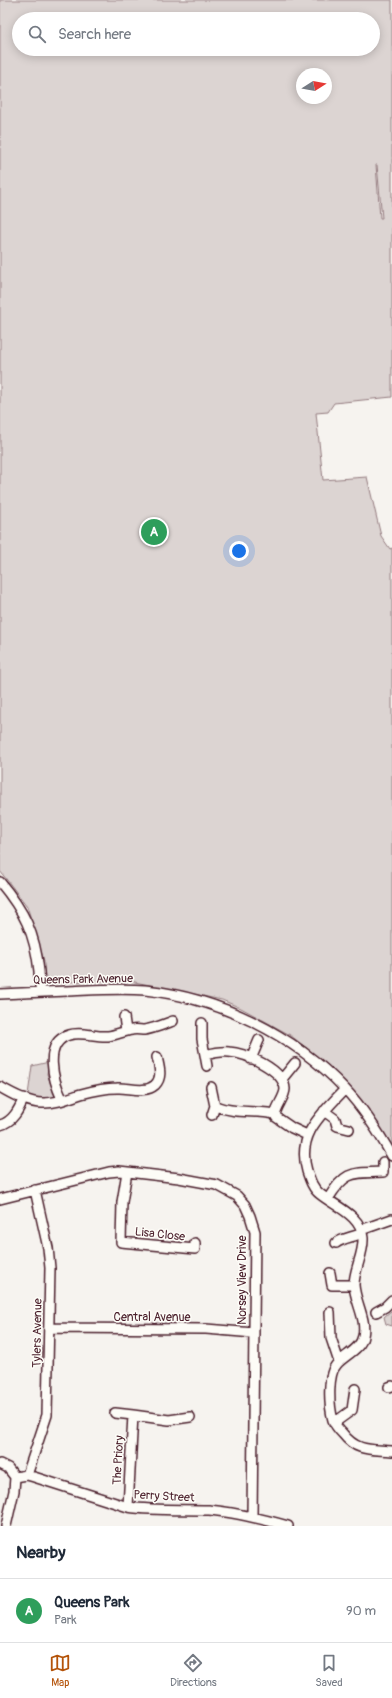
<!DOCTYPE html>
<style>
body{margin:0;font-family:Pangolin,sans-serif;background:#f6f6f7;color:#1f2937}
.compass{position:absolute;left:296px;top:68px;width:36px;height:36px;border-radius:50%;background:#fff;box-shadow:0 2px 10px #0003;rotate:79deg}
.you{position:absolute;left:239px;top:551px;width:14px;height:14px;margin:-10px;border:3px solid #fff;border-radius:50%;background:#1a73e8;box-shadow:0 0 0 6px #1a73e833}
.badge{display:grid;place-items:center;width:26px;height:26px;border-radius:50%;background:#b45309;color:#fff;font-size:13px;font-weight:700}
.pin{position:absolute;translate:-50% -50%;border:2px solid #fff;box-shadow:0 1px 4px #0006}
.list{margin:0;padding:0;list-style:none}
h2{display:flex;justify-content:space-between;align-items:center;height:52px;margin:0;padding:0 16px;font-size:17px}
h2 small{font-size:13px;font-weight:400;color:#747a83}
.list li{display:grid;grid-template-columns:26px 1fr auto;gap:12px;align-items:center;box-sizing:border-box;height:64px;padding:0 16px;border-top:1px solid #e0e1e3}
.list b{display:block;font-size:15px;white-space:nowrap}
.list p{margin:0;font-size:13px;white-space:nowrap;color:#747a83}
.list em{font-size:13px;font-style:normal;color:#747a83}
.icon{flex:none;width:22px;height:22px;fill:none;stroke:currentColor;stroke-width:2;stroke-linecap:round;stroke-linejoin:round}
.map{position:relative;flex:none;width:392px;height:1526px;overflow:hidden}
.search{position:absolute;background:#fff;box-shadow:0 2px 10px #0003;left:12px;right:12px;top:12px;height:44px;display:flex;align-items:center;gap:10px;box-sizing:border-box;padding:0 14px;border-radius:22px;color:#747a83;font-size:15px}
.sheet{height:116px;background:#fff}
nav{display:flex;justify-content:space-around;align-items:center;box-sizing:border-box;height:56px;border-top:1px solid #e0e1e3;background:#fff;font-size:11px;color:#747a83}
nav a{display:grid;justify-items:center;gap:2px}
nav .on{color:#b45309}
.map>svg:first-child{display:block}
.green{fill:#dcd4d2;stroke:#937a7e;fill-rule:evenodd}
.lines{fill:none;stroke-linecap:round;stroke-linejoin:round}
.minor-casing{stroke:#4a1f2b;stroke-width:12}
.minor{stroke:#fdfcf7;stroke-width:9}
.labels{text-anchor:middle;stroke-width:3;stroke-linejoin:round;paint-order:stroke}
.street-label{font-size:12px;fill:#4a1f2b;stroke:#fdfcf7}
</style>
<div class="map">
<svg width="392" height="1526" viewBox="0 0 392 1526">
<rect width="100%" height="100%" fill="#f6f3ef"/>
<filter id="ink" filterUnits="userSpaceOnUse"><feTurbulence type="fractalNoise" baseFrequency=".025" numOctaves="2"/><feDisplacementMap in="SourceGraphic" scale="8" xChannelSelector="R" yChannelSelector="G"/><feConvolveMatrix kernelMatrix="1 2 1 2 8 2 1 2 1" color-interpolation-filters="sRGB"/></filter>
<g filter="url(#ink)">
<path class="green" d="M0 0H392V397L334 403 328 412 316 413 323 480 367 477 381 536 390 549 392 548V1149L371 1114 350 1087 329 1066 290 1035 241 1008 222 1000 130 981H92L51 983 43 972 44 961 27 906 0 871ZM19 19H373V49H19ZM302 74H326V98H302ZM376 165H377L382 218H380Z
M49 1062 47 1074 56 1097 44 1100 28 1095 32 1066Z
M392 1310V1326L386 1324 384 1317Z"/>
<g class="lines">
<defs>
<path id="minor" d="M0 882C24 911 35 933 39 971 39 978 41 985 40 992
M0 994C22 993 44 992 67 991 93 990 119 988 145 990 220 998 294 1035 345 1089 364 1109 379 1133 392 1156
M124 1017 126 1031
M202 1023V1039L205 1055
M251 1059 259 1040
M207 1066 205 1055C213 1053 221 1051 229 1052 246 1053 284 1070 285 1089 285 1098 273 1110 276 1117L292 1128 307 1135
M282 1079 295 1063
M0 1087C12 1094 28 1103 42 1103 55 1104 69 1098 81 1094 92 1091 105 1088 117 1088 128 1087 145 1094 155 1085 163 1077 159 1067 157 1057
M211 1087 215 1106C236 1114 254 1110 275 1114
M345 1089C322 1114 296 1134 307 1171 310 1180 313 1189 320 1194 336 1207 361 1215 363 1238 364 1254 354 1269 354 1285 355 1302 367 1319 363 1336 361 1349 345 1355 337 1364 327 1374 329 1406 333 1420 335 1425 339 1430 343 1434 357 1452 371 1449 392 1451
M62 1099C54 1082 42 1043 69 1035 81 1031 95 1037 108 1036 116 1035 124 1031 132 1030 136 1029 140 1030 144 1030 153 1029 165 1024 173 1021
M324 1111 335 1119 337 1126 349 1129
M212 1115 215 1106
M0 1125C13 1122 19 1109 24 1098
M127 1172 122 1202 121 1242 195 1249V1243
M0 1199 109 1172 119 1171 179 1178 217 1185 237 1196 245 1205 250 1216 255 1232 252 1517
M328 1199C345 1171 351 1173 383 1172V1162
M361 1230 392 1219
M336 1243C343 1238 354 1237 362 1233
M330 1273 332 1285H354
M330 1312 331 1338 339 1362
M376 1312 385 1307 392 1300
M49 1328 206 1329 254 1333
M389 1387 392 1386
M115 1413 133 1415
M334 1423 352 1410 355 1389
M0 1464 8 1468 15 1477
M27 1475 47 1415 50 1268 48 1248 35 1190
M15 1477 27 1475 34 1477 128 1507C155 1511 182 1509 209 1510 235 1512 262 1519 288 1526
M128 1507 133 1415 169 1420 190 1417
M6 1526 14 1491 15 1477"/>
</defs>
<use href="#minor" class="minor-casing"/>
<use href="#minor" class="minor"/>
</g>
</g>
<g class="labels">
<g class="street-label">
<text transform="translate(83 979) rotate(-1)" y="4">Queens Park Avenue</text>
<text transform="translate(160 1234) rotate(6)" y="4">Lisa Close</text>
<text transform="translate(242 1280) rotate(-90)" y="4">Norsey View Drive</text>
<text x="152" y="1321">Central Avenue</text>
<text transform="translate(37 1333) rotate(-89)" y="4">Tylers Avenue</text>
<text transform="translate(118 1460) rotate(-87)" y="4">The Priory</text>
<text transform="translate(164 1496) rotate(3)" y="4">Perry Street</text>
</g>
</g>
</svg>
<svg class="compass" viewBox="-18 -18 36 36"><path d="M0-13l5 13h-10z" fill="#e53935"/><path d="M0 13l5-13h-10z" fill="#747a83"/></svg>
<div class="you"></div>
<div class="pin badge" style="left:154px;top:532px;background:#2e9e5b">A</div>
<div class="search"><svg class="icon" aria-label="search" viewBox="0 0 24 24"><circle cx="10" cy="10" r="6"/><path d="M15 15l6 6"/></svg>Search here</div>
</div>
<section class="sheet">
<h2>Nearby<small></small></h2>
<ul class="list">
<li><span class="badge" style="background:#2e9e5b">A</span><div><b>Queens Park</b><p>Park</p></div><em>90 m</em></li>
</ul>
</section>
<nav>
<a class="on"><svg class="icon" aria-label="map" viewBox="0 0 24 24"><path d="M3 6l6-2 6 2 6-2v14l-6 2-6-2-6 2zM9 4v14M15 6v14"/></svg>Map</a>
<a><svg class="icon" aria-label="directions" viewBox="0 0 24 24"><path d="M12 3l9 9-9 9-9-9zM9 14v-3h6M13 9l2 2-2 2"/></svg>Directions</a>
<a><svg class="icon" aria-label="saved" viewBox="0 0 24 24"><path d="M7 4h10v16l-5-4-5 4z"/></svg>Saved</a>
</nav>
